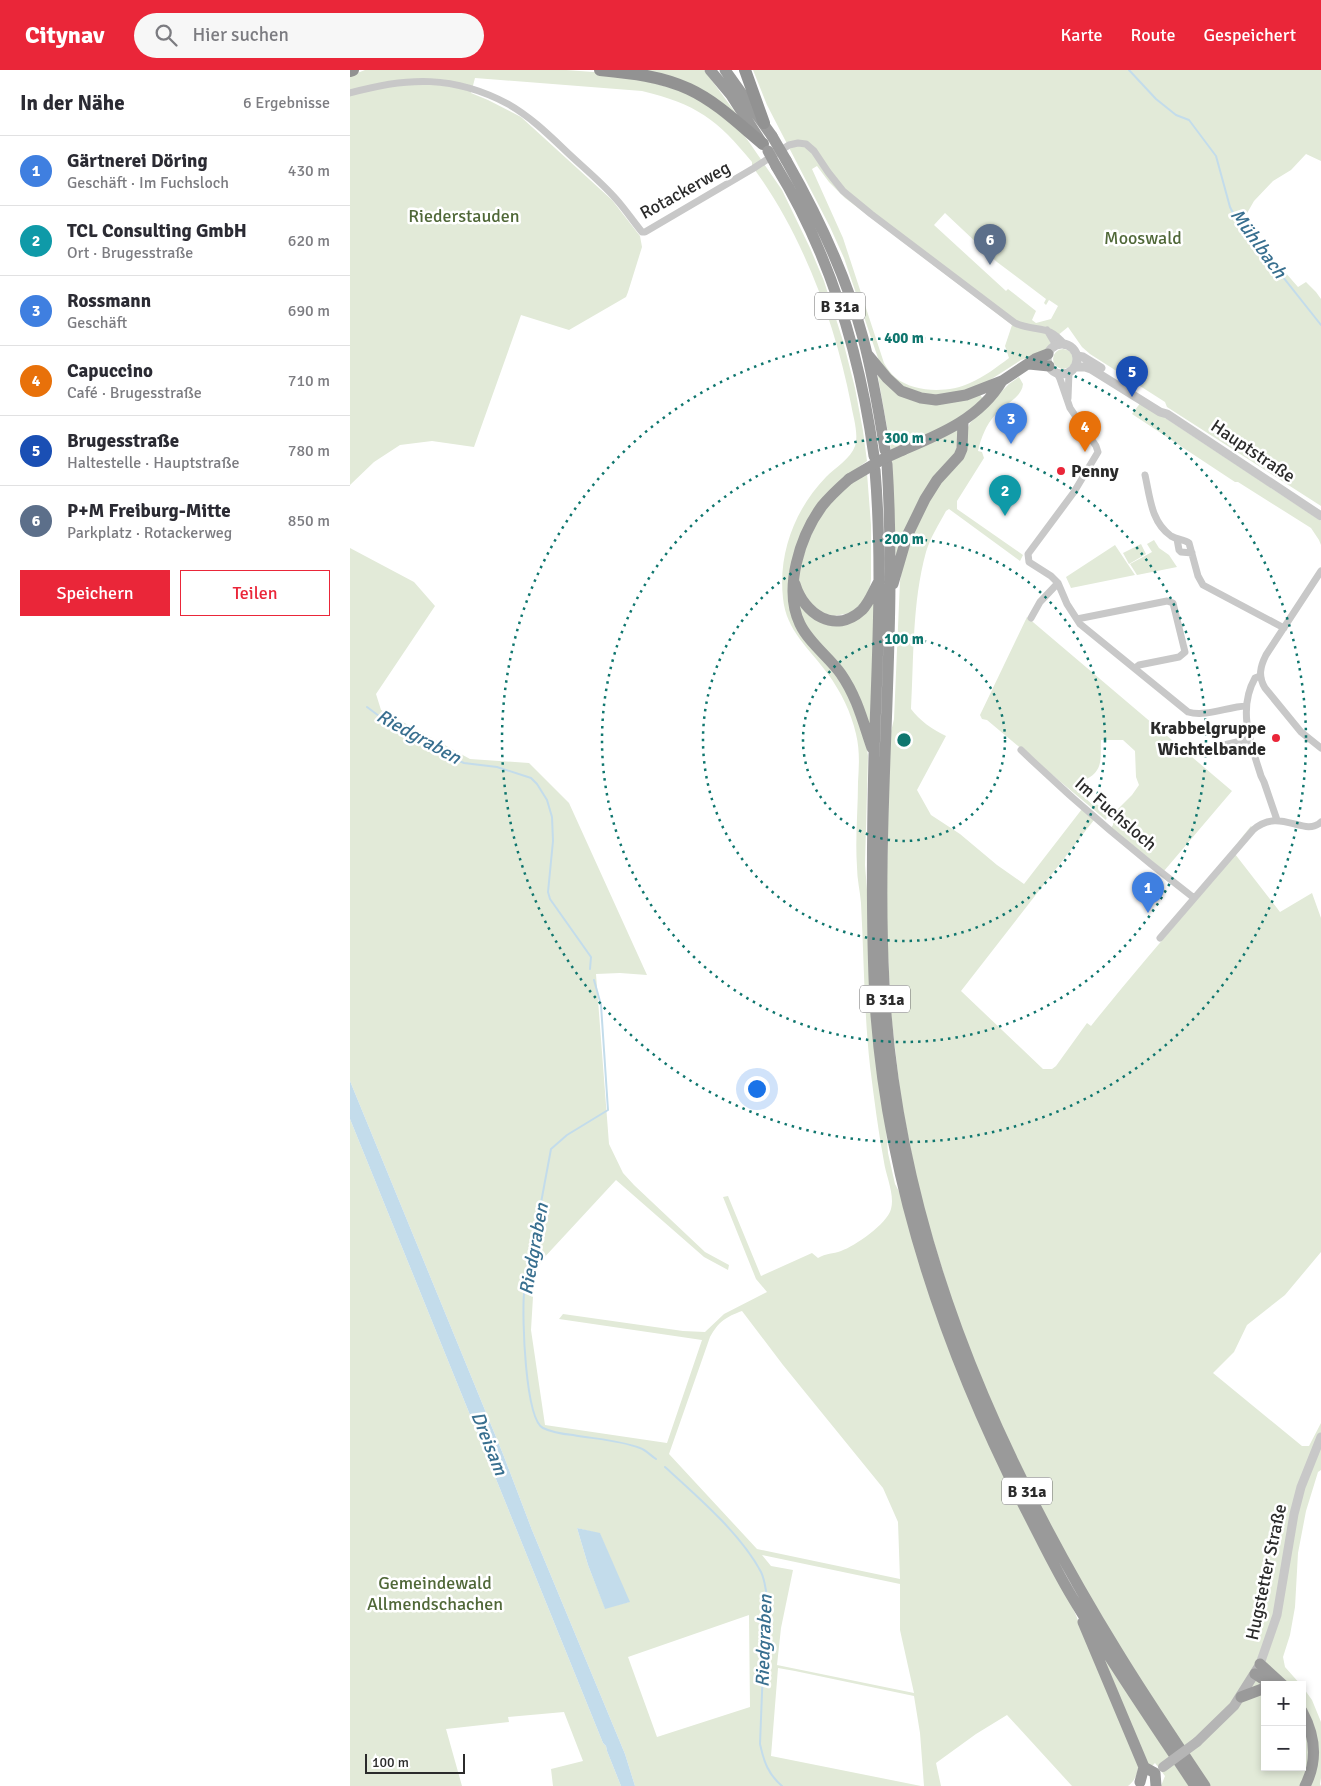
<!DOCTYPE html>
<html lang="de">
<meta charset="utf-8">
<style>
body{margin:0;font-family:Signika,sans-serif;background:#f7f7f7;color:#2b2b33}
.controls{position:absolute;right:15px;bottom:15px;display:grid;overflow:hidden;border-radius:0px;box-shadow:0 2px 8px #0003}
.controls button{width:45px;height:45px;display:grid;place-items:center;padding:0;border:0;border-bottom:1px solid #e1e1e2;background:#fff;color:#2b2b33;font:25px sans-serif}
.scale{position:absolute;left:15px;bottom:12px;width:100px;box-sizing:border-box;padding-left:5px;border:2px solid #2b2b2b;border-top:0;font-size:14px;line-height:18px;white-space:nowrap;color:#2b2b2b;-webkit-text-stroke:4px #fff;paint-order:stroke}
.you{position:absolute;left:406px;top:1018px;width:18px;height:18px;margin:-12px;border:4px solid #fff;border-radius:50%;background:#1a73e8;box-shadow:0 0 0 8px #1a73e833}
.badge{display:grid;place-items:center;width:32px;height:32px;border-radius:50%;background:#ea2639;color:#fff;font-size:16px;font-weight:700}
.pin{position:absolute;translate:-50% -41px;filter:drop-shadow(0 1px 2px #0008)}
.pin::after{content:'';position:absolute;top:26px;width:18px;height:15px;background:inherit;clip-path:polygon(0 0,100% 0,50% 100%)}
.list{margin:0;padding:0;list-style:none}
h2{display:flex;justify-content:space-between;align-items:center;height:65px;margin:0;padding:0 20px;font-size:21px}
h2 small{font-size:16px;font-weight:400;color:#7c7c81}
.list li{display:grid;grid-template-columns:32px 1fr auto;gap:15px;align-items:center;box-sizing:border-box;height:70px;padding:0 20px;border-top:1px solid #e1e1e2}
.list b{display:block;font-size:19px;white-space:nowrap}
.list p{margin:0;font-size:16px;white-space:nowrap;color:#7c7c81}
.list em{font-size:16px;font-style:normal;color:#7c7c81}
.actions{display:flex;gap:10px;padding:15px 20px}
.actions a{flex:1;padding:11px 0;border:1px solid #ea2639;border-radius:0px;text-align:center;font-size:18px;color:#ea2639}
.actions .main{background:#ea2639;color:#fff}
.icon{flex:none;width:28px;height:28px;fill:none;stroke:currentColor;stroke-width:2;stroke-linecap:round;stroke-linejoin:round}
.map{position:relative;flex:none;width:971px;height:1716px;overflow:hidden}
header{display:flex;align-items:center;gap:30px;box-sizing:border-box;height:70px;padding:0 25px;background:#ea2639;color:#fff}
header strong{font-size:24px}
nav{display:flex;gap:28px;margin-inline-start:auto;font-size:18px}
.search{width:350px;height:45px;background:#f7f7f7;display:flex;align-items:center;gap:12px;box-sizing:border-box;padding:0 18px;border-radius:28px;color:#7c7c81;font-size:19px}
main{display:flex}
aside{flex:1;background:#fff}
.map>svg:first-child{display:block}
.green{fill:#e2ead8;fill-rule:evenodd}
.water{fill:#c3dceb}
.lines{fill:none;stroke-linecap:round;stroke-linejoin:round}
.stream{stroke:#c3dceb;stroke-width:2}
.minor{stroke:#c8c8c8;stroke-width:7}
.tertiary{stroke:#c8c8c8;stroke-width:9}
.secondary{stroke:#b5b5b5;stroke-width:10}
.trunk{stroke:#9a9a9a;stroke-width:11}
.motorway{stroke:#929292;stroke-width:12}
.secondary-bridge{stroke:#b5b5b5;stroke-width:10}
.trunk-bridge{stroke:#9a9a9a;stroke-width:11}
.ring{fill:none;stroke:#0f766e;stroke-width:2.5;stroke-dasharray:2.5 5}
.poi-dot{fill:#ea2639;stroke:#fff;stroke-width:2}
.labels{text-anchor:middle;stroke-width:5;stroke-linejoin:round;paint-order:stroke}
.shield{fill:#fff;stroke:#6b6b6b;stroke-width:1}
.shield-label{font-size:16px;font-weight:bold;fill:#2b2b2b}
.street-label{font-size:18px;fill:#2b2b2b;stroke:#fff}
.park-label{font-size:18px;fill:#506838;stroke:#fff}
.poi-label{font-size:18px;font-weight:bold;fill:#2b2b2b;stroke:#fff;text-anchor:start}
.water-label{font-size:19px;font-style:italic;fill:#386f8f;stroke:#fff}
.centre{fill:#0f766e;stroke:#fff;stroke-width:2.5}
.ring-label{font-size:15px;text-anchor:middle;font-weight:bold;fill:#0f766e;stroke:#fff;stroke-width:5;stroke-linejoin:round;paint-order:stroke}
</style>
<header>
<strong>Citynav</strong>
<div class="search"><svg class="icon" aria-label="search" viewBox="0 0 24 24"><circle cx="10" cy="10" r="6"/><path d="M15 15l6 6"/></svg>Hier suchen</div>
<nav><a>Karte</a><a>Route</a><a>Gespeichert</a></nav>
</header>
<main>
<aside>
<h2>In der Nähe<small>6 Ergebnisse</small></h2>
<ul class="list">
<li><span class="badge" style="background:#3f7fe0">1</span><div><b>Gärtnerei Döring</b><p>Geschäft · Im Fuchsloch</p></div><em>430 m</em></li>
<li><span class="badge" style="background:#0f9aa8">2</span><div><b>TCL Consulting GmbH</b><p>Ort · Brugesstraße</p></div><em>620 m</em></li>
<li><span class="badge" style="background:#3f7fe0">3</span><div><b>Rossmann</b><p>Geschäft</p></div><em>690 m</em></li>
<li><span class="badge" style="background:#e8710a">4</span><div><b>Capuccino</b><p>Café · Brugesstraße</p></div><em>710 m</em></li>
<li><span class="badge" style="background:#1a4fb4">5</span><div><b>Brugesstraße</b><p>Haltestelle · Hauptstraße</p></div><em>780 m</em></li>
<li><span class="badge" style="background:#5c6f8a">6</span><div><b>P+M Freiburg-Mitte</b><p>Parkplatz · Rotackerweg</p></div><em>850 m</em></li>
</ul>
<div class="actions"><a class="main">Speichern</a><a>Teilen</a></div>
</aside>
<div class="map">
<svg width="971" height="1716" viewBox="0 0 971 1716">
<rect width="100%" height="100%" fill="#fff"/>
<path class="green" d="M15 0H216L271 4 342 24 390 60 399 72 432 120 460 178 474 211 493 271 505 318 513 361 517 391 490 411 462 445 441 534 490 605 516 671 518 686 515 795 538 1083 545 1114 552 1127 710 1512 725 1543 788 1691C789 1701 786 1710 778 1716H722L657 1645 626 1664 586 1693 591 1716H574L570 1663 564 1626 445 1601 428 1598 421 1686 571 1716H285L275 1684 182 1460 153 1384 0 1011V478L64 512 85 536 26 624 31 640 120 689 179 693 219 733 297 905 270 903 246 904 259 1074 273 1103 284 1115 355 1182 379 1195 378 1200 354 1187 266 1110 191 1191 184 1210 181 1260 195 1355 317 1373 352 1270 209 1249 213 1244 333 1261 355 1262 374 1244 417 1222 406 1209 373 1127 378 1126 411 1206 462 1183 468 1188C476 1183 483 1184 491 1181 505 1176 537 1154 541 1139 545 1125 536 1106 534 1092 528 1060 524 1028 520 996 514 942 514 887 511 833 510 821 507 809 507 797 505 769 508 740 508 712 509 696 510 680 506 664 501 642 491 622 478 604 460 579 436 561 433 528 428 483 445 439 476 407 485 398 501 388 505 376 509 364 503 346 501 334 485 252 452 163 402 96V92C367 49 346 34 292 21L125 8 121 23 138 30 171 47 262 130 290 166 292 177 278 222 276 227 219 260 171 245 124 377 82 371 50 375 24 392 0 415V6ZM392 1241 433 1295 533 1418 548 1452 550 1509 407 1479 319 1384 360 1267C369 1251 376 1247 392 1241ZM227 1458 250 1464 279 1532 255 1538 238 1495ZM412 1485 550 1514V1560L564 1623 427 1595 431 1558 443 1500 421 1496ZM399 1545 400 1637 307 1667 278 1587Z
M289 0H354L388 46Z
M403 0H971V91L956 84 941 100 923 111 904 131 896 145 901 163 911 179 921 186 948 217 956 212 966 222 971 229V436L817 337 815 332 740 284 732 277 718 257 701 271 699 278 694 283 671 290 626 319 586 327 552 317 529 291 494 188 480 157 417 35ZM467 96 479 112 495 128 662 255 655 276 659 288C647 297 634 307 620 313 599 323 565 323 546 308 541 304 537 298 534 293L493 168 462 99ZM595 143 647 192 696 229 694 233 696 235 699 230 708 236 701 249 686 253 682 250 686 241 658 219 656 221 584 155Z
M703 289a10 10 0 1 1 20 0a10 10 0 1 1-20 0Z
M527 301 560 328 629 323 633 329 600 355 541 380Z
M669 307 673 314C672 328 653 335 645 345 636 355 631 368 628 381L632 382 634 388 607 431V439L673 485 670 491 599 439 596 441C589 454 580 468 576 482 562 533 564 587 561 639 569 650 583 660 596 666L567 720 581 745 610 764 647 795 674 814 732 739 744 750 611 921 693 999H702L706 996 737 953 741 956C775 913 811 872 846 830 865 806 881 780 901 756L905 761 885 784 930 842 962 823 971 848V1182L935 1225 897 1255 884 1282 863 1303 952 1376H959L971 1353V1400L968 1402 956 1441 948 1483 945 1537 940 1565 933 1587 935 1597 951 1615H915V1697H952V1616L962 1630 971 1652V1708L970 1714 971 1716H860L807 1639 691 1444 614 1270 570 1127 551 1030 541 943 536 844 540 666 544 649 550 511 555 483 564 456 594 407 620 353 659 314Z
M791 332 971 451V475L969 470 961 458 888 412H885L782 344Z
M608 358 609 380 595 397 546 495 542 390Z
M517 403 521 455V509L519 523 510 535 500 543 484 546 466 541 450 519 448 506 458 470 468 450 480 433 498 416Z
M804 470 809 478 819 485 827 497 787 505 780 494 802 482 797 474Z
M791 474 796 484 779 494 773 483Z
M765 475 785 505 721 518 716 507Z
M525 523 520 663 515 644 453 553 447 528 452 536 493 552Z
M677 547 882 721 814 801 761 758 763 755V745L766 741 782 725 789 715 786 707 785 681 773 670H751C750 684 754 698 740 707 733 711 729 712 724 718L743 735 746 734 759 740 756 750 637 650 632 649 630 645Z
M0 1049 253 1673 256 1676 257 1681 271 1716H203L201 1699 233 1691 214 1642 158 1647 159 1652 96 1659 112 1716H0Z
M742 1565 840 1716H811L815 1706 805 1693 802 1696 797 1694Z"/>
<path class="water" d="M0 1011 153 1384 182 1460 275 1684 285 1716H271L257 1681 256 1676 253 1673 0 1049Z
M227 1458 250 1463 280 1532 255 1539 238 1495Z"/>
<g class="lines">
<path class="stream" d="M779 0 806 29 826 45 839 50 866 86 880 137 884 145 971 255
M17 637 33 649 97 686 114 693 147 697 181 708 187 714 197 730 202 747 203 771 198 822 200 829 241 887 240 899
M244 910 251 935 258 1040 217 1065 201 1079 174 1224C172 1246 175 1349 193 1358 201 1362 213 1364 223 1365 245 1369 269 1370 290 1378 296 1380 301 1386 306 1389
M315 1397C347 1426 391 1464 411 1502 414 1508 415 1515 416 1521L410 1674C414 1692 418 1704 432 1716"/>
<path class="minor" d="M0 23C57 7 104 5 158 34 181 47 200 66 219 84 235 99 252 113 266 129 275 139 283 151 292 162H295L404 98 439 75 448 73 456 74 464 81 478 102 493 121 521 144 665 253C687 263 698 253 715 275
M697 260 704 272V277
M707 303 710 309 720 338 746 376 748 382 724 422 678 484 679 492 701 506 708 513 717 534 730 554 838 642C856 647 877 637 896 636
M718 328 719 302
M795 405C800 427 801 452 821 466 827 470 834 469 839 473L848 506 853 515 934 558
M827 469 829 480 831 482 842 483
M971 501 916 585C910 597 908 606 915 618L951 662 971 678
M681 548 690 532 708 513
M727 549 817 531 823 533 835 582 829 587 789 595 785 598
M910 606 905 608C887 640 901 674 911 706L914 712 927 750
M861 678 900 669
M671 680C725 732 784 782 844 828
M810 868 903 760C930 736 954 768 971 752"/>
<path class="tertiary" d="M697 289a15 15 0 1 1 30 0a15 15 0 1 1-30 0Z
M727 286 733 287 751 298
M725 297H735L741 299 810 342 817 344 971 446
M910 1594 927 1545 944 1444 951 1417 971 1367"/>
<path class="secondary" d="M847 1672 884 1636 908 1598"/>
<path class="trunk" d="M360 0 381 25 410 70
M375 0 422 66
M436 90C468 146 496 205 513 268 523 305 529 343 535 380
M426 96C480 184 510 284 524 386
M518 285 537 308 551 321 571 328 586 330 616 325 652 311 685 289 698 284
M679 294 699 296
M553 380C591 364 630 348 652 311
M537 394C548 567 525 740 534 913 546 1155 641 1376 767 1581 795 1627 825 1671 855 1716
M525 400C533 496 527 591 524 686 522 768 521 849 525 931 536 1110 596 1284 677 1442 693 1473 708 1505 727 1535 764 1596 805 1656 845 1716
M499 409C490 417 480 426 472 436 450 466 433 519 450 554 459 573 479 587 491 604 507 627 513 652 522 678
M445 514C454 544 485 565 512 540 519 533 523 522 528 513
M543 514 557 466 575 429 587 410 609 386 612 379 613 352
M733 1552 794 1697 790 1712
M910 1594 933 1615
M905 1604 922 1615
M891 1627 915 1618
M952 1641C965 1665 968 1691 955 1716
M794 1697 805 1703 806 1716"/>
<path class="motorway" d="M250 0C281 3 311 6 339 19 367 32 390 55 413 74
M395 0 414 53
M0 1 3 0"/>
<path class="secondary-bridge" d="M813 1697 847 1672"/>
<path class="trunk-bridge" d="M422 66 436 90
M418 81 426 96
M499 409 533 389 553 380"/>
</g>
<g class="ring">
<circle cx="554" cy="670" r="101"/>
<circle cx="554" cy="670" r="201"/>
<circle cx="554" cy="670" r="302"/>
<circle cx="554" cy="670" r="402"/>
</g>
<g class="poi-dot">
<circle cx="711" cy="401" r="5"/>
<circle cx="926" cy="668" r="5"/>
</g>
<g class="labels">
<g class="shield">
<rect x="465" y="222.5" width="50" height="27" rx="4"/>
<rect x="510" y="915.5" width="50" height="27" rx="4"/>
<rect x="652" y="1407.5" width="50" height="27" rx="4"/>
</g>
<g class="shield-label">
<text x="490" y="242">B 31a</text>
<text x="535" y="935">B 31a</text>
<text x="677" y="1427">B 31a</text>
</g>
<g class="street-label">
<text transform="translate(335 120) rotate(-29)" y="6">Rotackerweg</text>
<text transform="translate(903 381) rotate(34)" y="6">Hauptstraße</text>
<text transform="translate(766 744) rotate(41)" y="6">Im Fuchsloch</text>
<text transform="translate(916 1502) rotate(-78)" y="6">Hugstetter Straße</text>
</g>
<g class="park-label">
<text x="114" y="152">Riederstauden</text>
<text x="793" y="174">Mooswald</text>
<text x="85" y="1519">Gemeindewald<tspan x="85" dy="21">Allmendschachen</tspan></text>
</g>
<g class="poi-label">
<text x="721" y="407">Penny</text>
<text x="916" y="664" text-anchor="end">Krabbelgruppe<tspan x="916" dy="21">Wichtelbande</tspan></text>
</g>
<g class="water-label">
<text transform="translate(909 173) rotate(54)" y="7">Mühlbach</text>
<text transform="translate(69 666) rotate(29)" y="7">Riedgraben</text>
<text transform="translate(183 1179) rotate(-80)" y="7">Riedgraben</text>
<text transform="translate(140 1373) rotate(68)" y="7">Dreisam</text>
<text transform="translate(413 1571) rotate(-88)" y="7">Riedgraben</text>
</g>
</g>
<circle cx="554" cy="670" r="8" class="centre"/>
<g class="ring-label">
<text x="554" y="273">400 m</text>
<text x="554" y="373">300 m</text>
<text x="554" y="474">200 m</text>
<text x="554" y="574">100 m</text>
</g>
</svg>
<div class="controls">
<button>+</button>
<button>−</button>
</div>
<div class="scale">100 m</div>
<div class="you"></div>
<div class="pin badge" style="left:798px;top:843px;background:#3f7fe0">1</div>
<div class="pin badge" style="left:655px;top:446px;background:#0f9aa8">2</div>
<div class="pin badge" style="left:661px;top:374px;background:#3f7fe0">3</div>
<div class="pin badge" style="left:735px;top:382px;background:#e8710a">4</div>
<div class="pin badge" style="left:782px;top:327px;background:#1a4fb4">5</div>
<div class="pin badge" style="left:640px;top:195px;background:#5c6f8a">6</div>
</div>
</main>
